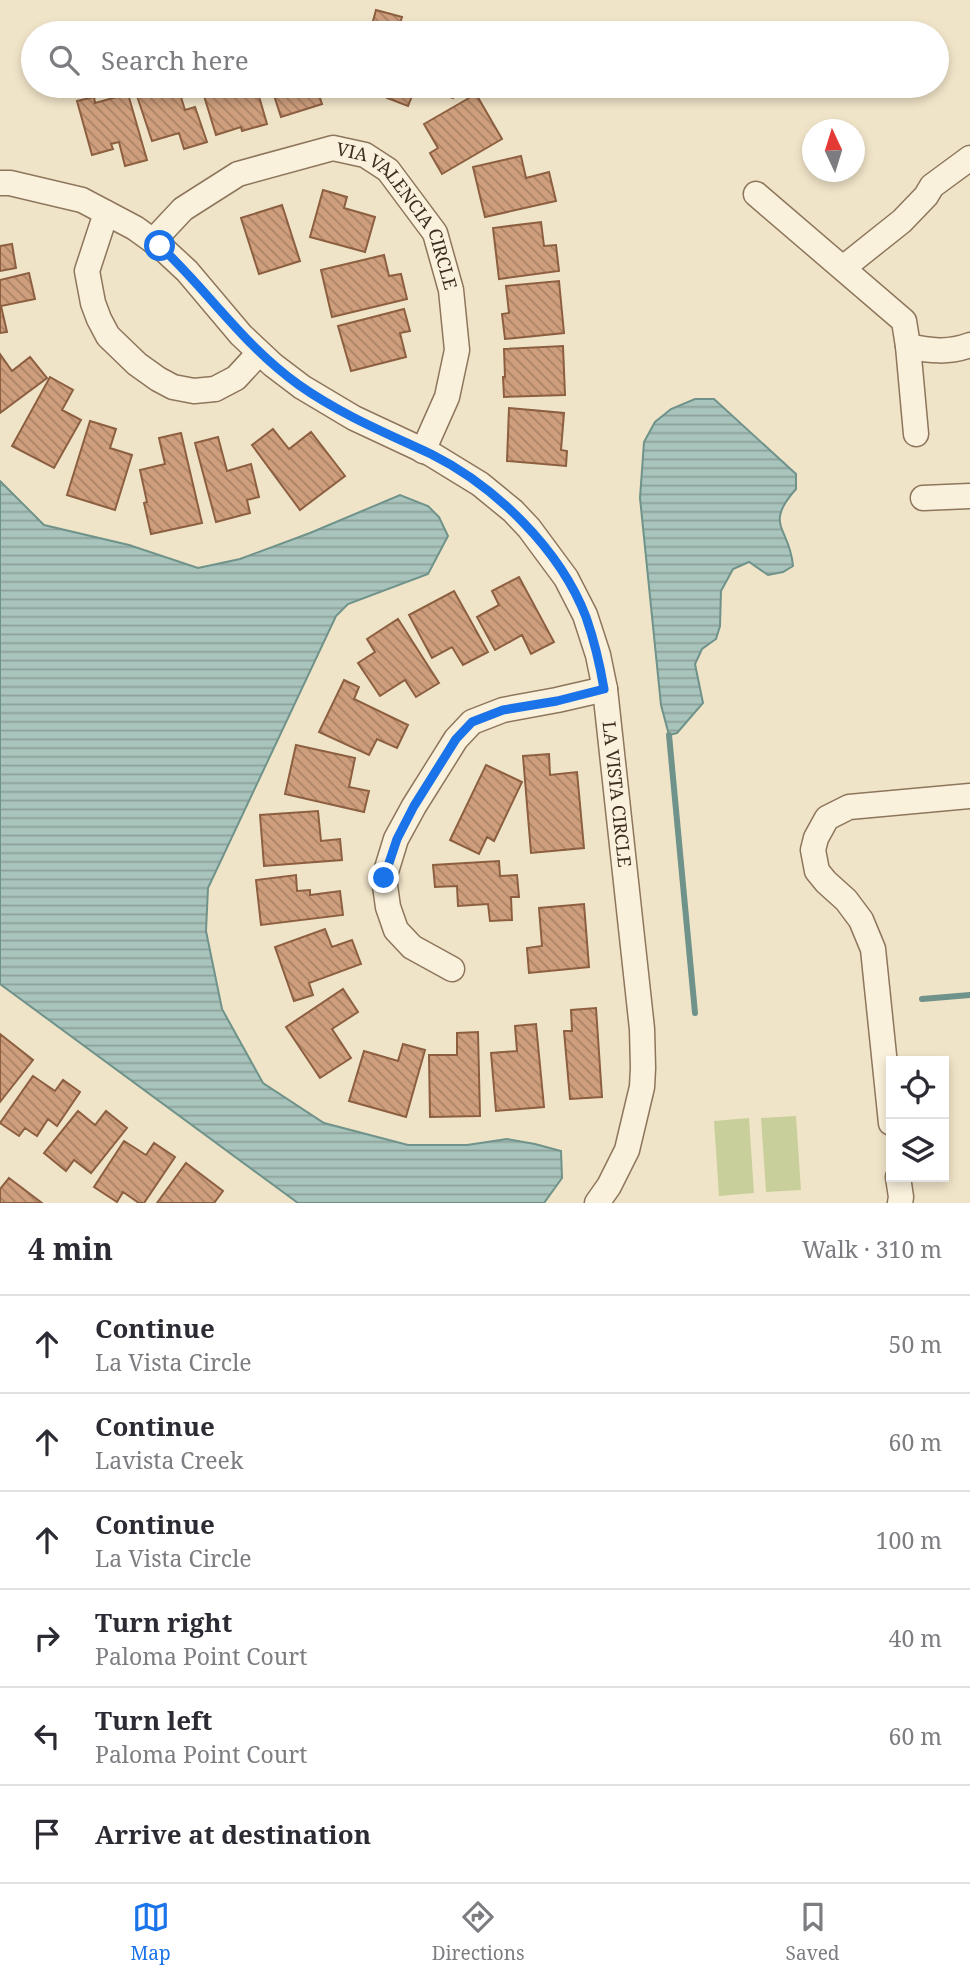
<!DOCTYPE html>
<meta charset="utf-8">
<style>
body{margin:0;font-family:"Noto Serif",serif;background:#f7f7f7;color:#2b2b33}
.controls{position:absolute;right:21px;bottom:21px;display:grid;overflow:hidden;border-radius:0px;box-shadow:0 4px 10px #0003}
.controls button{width:63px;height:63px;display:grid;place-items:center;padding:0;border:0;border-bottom:2px solid #e1e1e2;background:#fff;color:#2b2b33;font:35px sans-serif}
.compass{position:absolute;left:802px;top:119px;width:63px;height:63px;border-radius:50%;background:#fff;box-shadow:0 4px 10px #0003;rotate:356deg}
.stop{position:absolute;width:21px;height:21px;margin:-16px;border:5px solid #1a73e8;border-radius:50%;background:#fff}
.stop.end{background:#1a73e8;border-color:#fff;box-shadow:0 2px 7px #0008}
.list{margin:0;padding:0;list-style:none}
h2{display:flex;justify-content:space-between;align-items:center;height:91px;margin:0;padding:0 28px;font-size:30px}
h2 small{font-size:23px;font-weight:400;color:#7c7c81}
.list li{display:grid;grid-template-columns:46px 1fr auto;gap:21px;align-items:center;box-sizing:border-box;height:98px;padding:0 28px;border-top:2px solid #e1e1e2}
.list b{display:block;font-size:26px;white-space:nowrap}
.list p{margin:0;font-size:23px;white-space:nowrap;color:#7c7c81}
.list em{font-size:23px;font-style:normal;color:#7c7c81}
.icon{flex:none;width:38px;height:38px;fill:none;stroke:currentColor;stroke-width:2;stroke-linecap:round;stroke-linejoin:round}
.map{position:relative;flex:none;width:970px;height:1203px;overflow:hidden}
.search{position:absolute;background:#fff;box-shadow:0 4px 10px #0003;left:21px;right:21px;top:21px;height:77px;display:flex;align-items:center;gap:18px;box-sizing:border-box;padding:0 24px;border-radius:38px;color:#7c7c81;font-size:26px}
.sheet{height:679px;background:#fff}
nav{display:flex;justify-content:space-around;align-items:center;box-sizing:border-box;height:98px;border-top:2px solid #e1e1e2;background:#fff;font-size:19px;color:#7c7c81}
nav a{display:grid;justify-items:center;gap:4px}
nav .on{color:#1a73e8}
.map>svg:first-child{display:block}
.garden{fill:#c9cf9b}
.water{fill:url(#water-rules);stroke:#6f938a;stroke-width:2}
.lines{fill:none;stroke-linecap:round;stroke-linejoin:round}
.stream{stroke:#6f938a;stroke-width:6}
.building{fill:url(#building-back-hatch);stroke:#8d5f41;stroke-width:2}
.minor-casing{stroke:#8d765c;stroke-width:27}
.minor{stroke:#faf1dc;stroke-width:24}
.route{stroke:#1a73e8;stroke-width:9}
.labels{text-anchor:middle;stroke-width:6;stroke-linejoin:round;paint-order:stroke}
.street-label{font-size:18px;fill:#3d2e20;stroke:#f7eed8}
</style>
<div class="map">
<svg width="970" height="1203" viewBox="0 0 970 1203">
<defs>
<pattern id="water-rules" width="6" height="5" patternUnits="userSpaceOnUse" patternTransform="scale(1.75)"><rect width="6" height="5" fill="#a9c4bc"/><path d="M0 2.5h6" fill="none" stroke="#8ba098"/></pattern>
<pattern id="building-back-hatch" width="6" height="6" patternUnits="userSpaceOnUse" patternTransform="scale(1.75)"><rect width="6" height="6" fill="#cf9f7d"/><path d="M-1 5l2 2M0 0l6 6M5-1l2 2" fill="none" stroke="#a98266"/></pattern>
</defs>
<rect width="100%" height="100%" fill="#f0e4c8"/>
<path class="garden" d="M796 1116 801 1190 766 1192 761 1118Z
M749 1118 754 1193 719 1196 714 1121Z"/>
<path class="water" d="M695 399H714L796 474V489C763 526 790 527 793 566L783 572 768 575 749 562 733 569 721 591 720 626 716 639 702 649 695 664 703 703 677 733 669 735 661 705 640 498 644 442 655 422 671 409Z
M0 481 44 525 129 545 198 568 240 559 310 533 400 495 428 506 439 517 448 536 428 574 348 604 336 616 208 888 206 931 222 1009 263 1083 324 1123 408 1145H467L507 1139 535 1144 561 1151 562 1178 544 1203H298L0 984Z"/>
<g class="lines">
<path class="stream" d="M669 735 695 1013
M922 999 970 995"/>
</g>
<path class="building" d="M376 10 402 17 397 33H343L345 26 370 32Z
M158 86H162L165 95 179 91 185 110 195 107 207 142 184 149 179 133 152 141 136 93Z
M201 86H256L267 124 242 131 241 127 216 135Z
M271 86H316L322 104 281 117Z
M392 86H416L408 106 387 98Z
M419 86H458L453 98Z
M128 94 147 160 125 166 119 142 111 144 113 149 92 155 77 101 94 97 95 103Z
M476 94 502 139 442 174 430 153 438 148 424 124Z
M521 156 526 178 549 172 556 201 485 217 473 167Z
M323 190 347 197 344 208 375 217 365 252 310 237Z
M282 205 300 261 259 274 241 218Z
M541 222 544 246 556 245 559 271 499 279 493 228Z
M12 244 16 268 0 271V246Z
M384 255 389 276 401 274 407 299 332 317 321 270Z
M29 273 35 299 1 306 7 332 0 333V280Z
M559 281 564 333 505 339 502 314 509 313 506 286Z
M404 309 410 331 400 333 406 357 351 371 338 326Z
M563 346 565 395 504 397 503 377H505L504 349Z
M0 354 12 371 30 357 47 378 0 413Z
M50 377 73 390 62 410 81 420 54 468 12 446Z
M509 408 564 413 561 450 567 451 566 466 507 461Z
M90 421 116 429 110 448 132 455 115 510 67 495Z
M273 429 289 449 311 432 345 476 300 510 252 445Z
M181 433 202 523 151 534 144 503 147 502 140 470 165 464 159 438Z
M218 437 227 471 251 464 259 497 247 500 250 513 216 522 195 443Z
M519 577 554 642 531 654 522 635 495 650 477 617 499 605 492 591Z
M454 591 488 652 463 665 452 647 432 658 409 615Z
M398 619 439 683 416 697 405 680 380 696 358 663 375 652 367 639Z
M344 680 359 687 354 699 408 725 397 748 377 739 369 755 319 732Z
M296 745 355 758 349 787 369 791 364 812 285 794Z
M549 754 550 775 577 772 584 848 531 853 523 756Z
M486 765 522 782 494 841 487 837 479 854 450 840Z
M318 811 321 841 340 839 342 860 264 866 260 815Z
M499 861 500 876 517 875 519 897H511L512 920 490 921 488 904 458 906 457 886 435 887 433 865Z
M296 875 297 891 310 890V895L340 891 343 915 261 925 256 880Z
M584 904 589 967 529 973 527 948 542 946 539 908Z
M325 929 332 947 352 940 361 964 309 983 313 995 294 1001 275 947Z
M343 989 358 1012 332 1029 351 1058 320 1078 286 1027Z
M596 1008 602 1097 570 1099 564 1031H572L571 1010Z
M536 1024 544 1107 496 1111 491 1053 517 1051 515 1026Z
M478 1032 480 1116 430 1117 429 1055H457V1033Z
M0 1034 33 1060 0 1102Z
M403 1044 425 1050 406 1117 349 1101 364 1051 398 1061Z
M33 1076 55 1091 63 1080 80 1092 57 1126 48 1119 37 1136 25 1128 19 1136 0 1123Z
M78 1111 95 1125 106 1111 127 1128 91 1173 74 1160 66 1171 44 1153Z
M124 1141 146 1155 154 1143 175 1157 144 1203H139L123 1192 117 1202 94 1187Z
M186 1163 223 1191 214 1203H157Z
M9 1178 42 1203H0V1189Z"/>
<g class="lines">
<defs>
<g id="minor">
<path id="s1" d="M0 183H10L82 200 135 228 160 246 187 271 241 335 273 365 302 387 354 418 431 454 480 484 513 511 529 528 566 578 585 615 598 655 605 689 642 1029 643 1068 642 1087 627 1150 609 1186 597 1203"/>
<path d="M756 194 904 321 908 346 916 434"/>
<path d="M106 213 87 271 93 303 99 319 108 336 137 364 158 379 173 387 194 391 215 389 236 378 259 353"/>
<path id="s2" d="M153 241 183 209 238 174 333 148 365 155 388 170 435 233 451 290 457 350 447 397 423 451"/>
<path d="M843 268 902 221 926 196 932 186 970 158"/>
<path d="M908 346C930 351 949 353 970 345"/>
<path d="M923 498 970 496"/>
<path d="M452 969 412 947 396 930 388 907 384 878 396 839 414 806 456 739 472 722 503 710 557 700 605 689"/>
<path d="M891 1123 873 949 861 920 846 900 826 882 817 871 813 850 816 838 827 818 849 807 970 796"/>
<path d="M898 1177 901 1197 900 1203"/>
</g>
</defs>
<use href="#minor" class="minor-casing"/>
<use href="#minor" class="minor"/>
</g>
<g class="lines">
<path class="route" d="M160 246C209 292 243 345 299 385 340 414 386 433 431 454 495 486 560 549 586 617 594 640 600 665 604 689L557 701 503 710 472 722 456 739 414 806 397 839 384 878"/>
</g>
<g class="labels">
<g class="street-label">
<text dy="6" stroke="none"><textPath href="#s2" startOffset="308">VIA VALENCIA CIRCLE</textPath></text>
<text dy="6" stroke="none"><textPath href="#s1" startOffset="931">LA VISTA CIRCLE</textPath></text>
</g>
</g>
</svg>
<div class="controls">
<button><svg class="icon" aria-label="locate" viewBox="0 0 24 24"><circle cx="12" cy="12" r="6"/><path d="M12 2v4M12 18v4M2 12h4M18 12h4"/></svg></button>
<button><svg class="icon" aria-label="layers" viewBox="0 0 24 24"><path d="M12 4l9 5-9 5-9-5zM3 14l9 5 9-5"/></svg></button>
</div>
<svg class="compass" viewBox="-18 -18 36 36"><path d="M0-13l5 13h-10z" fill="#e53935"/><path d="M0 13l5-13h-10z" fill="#7c7c81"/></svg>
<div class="stop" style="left:160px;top:246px"></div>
<div class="stop end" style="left:384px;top:878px"></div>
<div class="search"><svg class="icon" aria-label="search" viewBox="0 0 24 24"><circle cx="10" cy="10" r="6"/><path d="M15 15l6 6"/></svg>Search here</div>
</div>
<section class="sheet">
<h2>4 min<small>Walk · 310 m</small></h2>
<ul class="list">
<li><svg class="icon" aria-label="ahead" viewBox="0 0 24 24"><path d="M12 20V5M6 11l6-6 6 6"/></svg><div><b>Continue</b><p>La Vista Circle</p></div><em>50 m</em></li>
<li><svg class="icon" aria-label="ahead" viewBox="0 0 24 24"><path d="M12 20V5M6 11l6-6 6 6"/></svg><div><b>Continue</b><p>Lavista Creek</p></div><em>60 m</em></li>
<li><svg class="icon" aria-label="ahead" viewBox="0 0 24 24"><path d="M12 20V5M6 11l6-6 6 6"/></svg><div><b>Continue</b><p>La Vista Circle</p></div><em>100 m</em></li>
<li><svg class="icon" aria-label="right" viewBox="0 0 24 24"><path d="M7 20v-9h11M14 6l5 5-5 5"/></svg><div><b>Turn right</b><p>Paloma Point Court</p></div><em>40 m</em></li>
<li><svg class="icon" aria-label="left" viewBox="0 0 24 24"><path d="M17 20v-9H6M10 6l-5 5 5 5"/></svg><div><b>Turn left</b><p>Paloma Point Court</p></div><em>60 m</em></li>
<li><svg class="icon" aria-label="arrive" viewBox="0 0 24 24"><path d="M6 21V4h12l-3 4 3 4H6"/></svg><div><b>Arrive at destination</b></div></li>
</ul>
</section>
<nav>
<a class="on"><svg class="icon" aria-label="map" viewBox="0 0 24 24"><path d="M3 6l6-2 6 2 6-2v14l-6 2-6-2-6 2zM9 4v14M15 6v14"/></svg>Map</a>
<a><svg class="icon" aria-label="directions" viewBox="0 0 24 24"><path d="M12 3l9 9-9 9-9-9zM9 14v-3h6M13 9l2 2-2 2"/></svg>Directions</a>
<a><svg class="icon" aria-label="saved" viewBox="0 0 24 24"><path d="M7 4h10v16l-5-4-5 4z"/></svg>Saved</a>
</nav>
